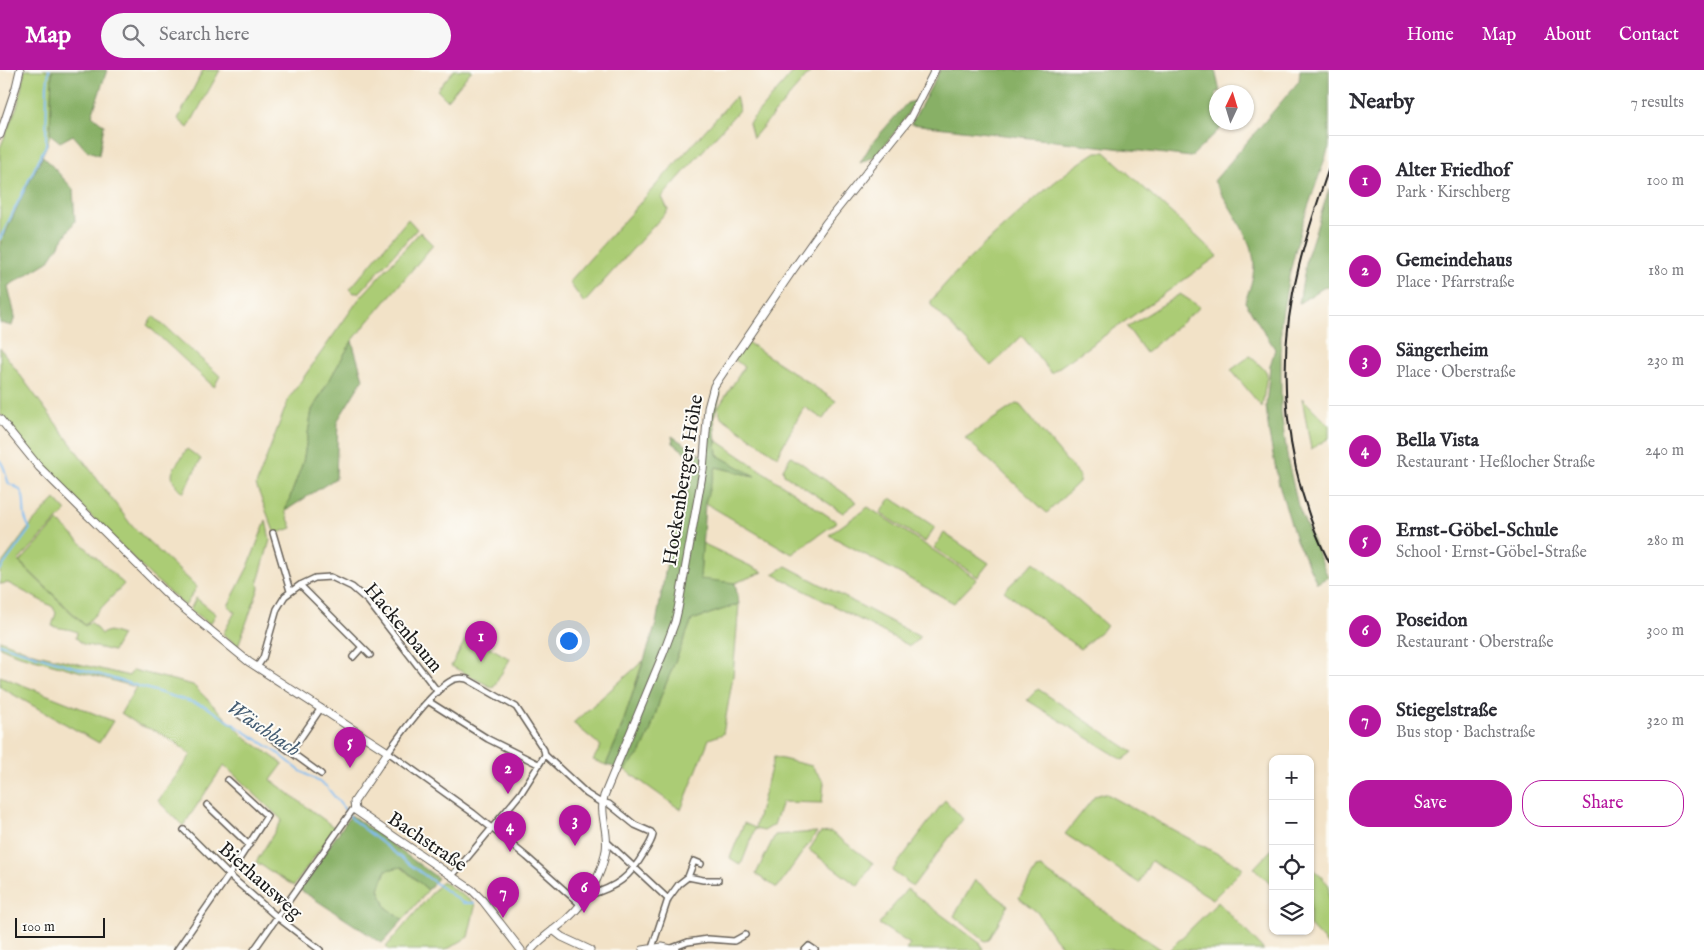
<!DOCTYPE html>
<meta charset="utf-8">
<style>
body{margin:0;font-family:"IM FELL English",serif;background:#f7f7f7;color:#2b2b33}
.controls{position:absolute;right:15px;bottom:15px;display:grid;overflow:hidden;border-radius:10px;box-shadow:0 1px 4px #0004}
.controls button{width:45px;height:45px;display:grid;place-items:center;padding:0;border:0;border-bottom:1px solid #e1e1e2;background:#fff;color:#2b2b33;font:25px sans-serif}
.compass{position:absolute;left:1209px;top:15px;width:45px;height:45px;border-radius:50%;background:#fff;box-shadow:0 1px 4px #0004;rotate:4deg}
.scale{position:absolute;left:15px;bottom:12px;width:90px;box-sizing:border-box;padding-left:5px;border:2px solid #1c1c1c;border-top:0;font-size:14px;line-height:18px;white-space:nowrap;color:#1c1c1c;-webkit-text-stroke:4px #fdfcf7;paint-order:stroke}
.you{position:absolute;left:568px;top:570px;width:18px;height:18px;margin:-12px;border:4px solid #fff;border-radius:50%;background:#1a73e8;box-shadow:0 0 0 8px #1a73e833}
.badge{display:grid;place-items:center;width:32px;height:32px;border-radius:50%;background:#b5179e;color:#fff;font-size:16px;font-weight:700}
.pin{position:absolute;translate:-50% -41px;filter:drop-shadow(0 1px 2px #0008)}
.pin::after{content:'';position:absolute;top:26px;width:18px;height:15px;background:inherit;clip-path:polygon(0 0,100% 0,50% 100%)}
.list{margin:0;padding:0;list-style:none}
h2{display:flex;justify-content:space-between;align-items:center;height:65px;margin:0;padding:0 20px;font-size:21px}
h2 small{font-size:16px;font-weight:400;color:#7c7c81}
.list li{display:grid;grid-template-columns:32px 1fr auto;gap:15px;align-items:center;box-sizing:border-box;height:90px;padding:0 20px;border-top:1px solid #e1e1e2}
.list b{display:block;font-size:19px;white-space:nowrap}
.list p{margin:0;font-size:16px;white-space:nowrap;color:#7c7c81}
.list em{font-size:16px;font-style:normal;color:#7c7c81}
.actions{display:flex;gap:10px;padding:15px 20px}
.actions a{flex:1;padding:11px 0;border:1px solid #b5179e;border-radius:20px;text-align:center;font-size:18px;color:#b5179e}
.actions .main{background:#b5179e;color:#fff}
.icon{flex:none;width:28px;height:28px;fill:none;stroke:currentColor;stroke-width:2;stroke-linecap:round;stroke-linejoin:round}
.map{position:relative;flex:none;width:1329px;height:880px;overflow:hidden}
header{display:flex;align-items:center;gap:30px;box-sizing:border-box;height:70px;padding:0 25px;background:#b5179e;color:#fff}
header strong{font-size:24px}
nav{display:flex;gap:28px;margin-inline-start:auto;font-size:18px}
.search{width:350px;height:45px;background:#f7f7f7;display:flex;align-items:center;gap:12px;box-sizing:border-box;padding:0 18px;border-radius:28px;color:#7c7c81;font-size:19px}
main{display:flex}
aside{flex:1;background:#fff}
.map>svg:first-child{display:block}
.green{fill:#abcc74;stroke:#647448}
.forest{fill:#88b066;stroke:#526641}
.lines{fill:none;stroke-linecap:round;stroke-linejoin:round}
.stream{stroke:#81bdf3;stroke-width:2}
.street-casing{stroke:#676158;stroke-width:8}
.secondary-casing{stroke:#676158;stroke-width:9}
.street{stroke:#fff;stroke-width:5}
.secondary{stroke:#fff;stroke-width:7}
.rail{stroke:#1c1c1c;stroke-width:2}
.labels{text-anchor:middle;stroke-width:4;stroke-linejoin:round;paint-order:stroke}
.street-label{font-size:20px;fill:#1c1c1c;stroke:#fdfcf7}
.water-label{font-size:21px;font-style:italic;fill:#445c72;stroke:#fdfcf7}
</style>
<header>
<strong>Map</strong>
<div class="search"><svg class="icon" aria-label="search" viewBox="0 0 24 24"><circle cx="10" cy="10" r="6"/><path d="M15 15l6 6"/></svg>Search here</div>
<nav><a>Home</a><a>Map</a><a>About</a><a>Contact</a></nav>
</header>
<main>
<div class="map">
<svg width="1329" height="880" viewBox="0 0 1329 880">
<rect width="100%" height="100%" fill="#fdfcf7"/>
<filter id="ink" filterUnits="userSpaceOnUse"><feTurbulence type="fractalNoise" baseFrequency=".02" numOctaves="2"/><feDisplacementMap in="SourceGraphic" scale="10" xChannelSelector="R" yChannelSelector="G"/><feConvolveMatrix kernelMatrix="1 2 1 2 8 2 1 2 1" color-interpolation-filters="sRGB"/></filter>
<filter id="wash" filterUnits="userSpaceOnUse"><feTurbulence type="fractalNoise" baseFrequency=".0096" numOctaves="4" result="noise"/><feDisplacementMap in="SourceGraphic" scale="20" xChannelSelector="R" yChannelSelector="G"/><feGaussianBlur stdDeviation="1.12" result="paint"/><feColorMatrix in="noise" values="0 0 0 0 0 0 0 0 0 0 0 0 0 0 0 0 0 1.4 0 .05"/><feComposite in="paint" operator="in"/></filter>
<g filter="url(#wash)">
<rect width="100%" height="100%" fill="#f2e2c7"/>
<path class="green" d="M25 0H52L50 64 47 75 0 176V78L18 34Z
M203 0H220L188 58 178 49Z
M454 0H472L447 30 437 20Z
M795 0H812L753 68 749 53Z
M736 26 739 40 662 127 668 140 584 233 569 212Z
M1096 82H1105L1218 186 1051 303 1022 266 991 296 931 235V231C954 202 981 177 1009 152 1037 127 1064 102 1096 82Z
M408 149 417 159 360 222 354 223 350 219Z
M420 162 433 175 352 271 312 340 303 392 285 441 292 458 275 464 256 415 289 328 359 229Z
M1180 224 1200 237 1146 283 1127 257Z
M153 246 220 306 214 317 147 255Z
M747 272 836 331 823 349 804 337 777 386 721 347 718 338 744 297 734 289Z
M0 278 132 456 197 517 185 536 150 505 47 402 0 343Z
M1250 286 1266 301 1267 305 1262 337 1231 300Z
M1302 328 1329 355V368L1311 379Z
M1016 334 1020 335 1080 407 1079 412 1047 443 965 368Z
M716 370 837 452 792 484 705 433 716 397 753 406 717 385Z
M187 379 201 389 183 423C162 403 176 398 187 379Z
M791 386 857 432 843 443 784 404 783 399Z
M891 428 935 457 925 472 880 443Z
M55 429 66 441 18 491 85 556 91 552 101 564 109 561 122 565 113 581 83 574 76 568 77 562C68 558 61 559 52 556L56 543 53 537 8 513 0 514V496L33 452Z
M868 437 977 509 954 533 829 465Z
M266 450 270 470 258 512 259 518 238 576 223 564 235 542 228 536 248 497Z
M58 451 124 514 85 555 20 492Z
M944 463 989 493 978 507 934 478Z
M702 473 763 502 735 513 700 510Z
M1034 492 1107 556 1080 579 1004 521Z
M786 496 920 567 910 576 773 504Z
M196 528 216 544 210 554 190 540Z
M739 534 733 606 723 664 709 669 681 740 625 700 641 682 650 662 661 626 692 550Z
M468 565 510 589 493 618 451 596Z
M0 570 29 582 129 606 133 600 193 615 245 667 283 694 271 710 335 758 294 816 256 792 282 750 224 695 183 756 158 731 191 685 176 673 156 661 139 655 121 643 136 617 16 584 0 577Z
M643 591 620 662 606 695 593 690 601 676 573 653Z
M0 606 113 651 99 673 0 617Z
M1038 619 1133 682 1123 690 1027 630Z
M774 687 812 696 824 712 822 733 782 732 774 755 764 761 755 759 741 795 730 788 744 753 755 758Z
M1105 723 1242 797V800L1213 829 1151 791 1139 813 1065 764 1095 726Z
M945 730 963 749 913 816 892 801Z
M817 762 777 818 756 804 775 765Z
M831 762 873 793 858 816 809 780 820 763Z
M1273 778V817L1254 798Z
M1310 795 1329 815V876L1310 856Z
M401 797 428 820 403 850 386 837 379 819 386 800Z
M1041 798 1162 880H1065L1055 869 1037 842 1019 828 1036 799Z
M975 810 1008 835 989 870 985 871 954 846Z
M442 811 474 833 475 837 468 867 446 880H390L386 877Z
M907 819 981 874 983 880H906L910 874 879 854Z
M1218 832 1264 880H1169Z"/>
<path class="forest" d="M52 0H107L92 45 104 55 99 85 86 80 73 65 60 72 50 64Z
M940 0H1215L1220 22H1216V52L1226 53 1191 87 911 54Z
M1300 0H1329V77L1301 157 1288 211 1281 251V342L1288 392 1298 436 1328 507 1317 513 1296 470 1279 415 1269 364 1266 336 1270 296 1275 279 1245 232C1249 220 1254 208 1254 194 1254 171 1226 132 1214 111L1299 11Z
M915 31 902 53 876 86 860 93 872 73 907 33Z
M43 86 73 119 75 151 48 192 8 216 15 246 12 256 0 253V176L22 126Z
M1329 119V216L1323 218 1299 233 1307 187Z
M352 271 363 309 338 350 336 408 285 441 303 392 312 340Z
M716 320 721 322 714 347 717 385 755 406 716 397 705 433 700 509 735 513 739 534 692 550 661 626 650 662 641 682 625 700 606 695 620 662 656 554 669 480 692 407V392L686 383 673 373 672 366 707 389 710 345Z
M351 745 438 808 428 820 402 797 386 800 379 819 386 837 403 850 382 873 299 819Z"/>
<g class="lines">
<path class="stream" d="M0 169 46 75 47 16 49 0
M0 391C6 398 5 405 9 414 29 420 22 432 25 447 26 451 28 455 30 459L0 500
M0 574 14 579 205 636 278 683 299 700 326 716 353 750 405 791 463 833H474"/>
</g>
</g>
<g filter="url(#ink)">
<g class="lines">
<defs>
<path id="street" d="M273 463 290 521
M300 515 370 585
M353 587 362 577
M257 597 263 588 277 539 285 526 300 515 315 508 331 507 352 517 368 531 438 622
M428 631 488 669 538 694
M237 643 321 704
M291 682 321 638
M207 735 249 775
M184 760 229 805 277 847 320 880
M607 772 668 829
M452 806 521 723 545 685
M688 807 694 791 701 794
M581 835 527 787 473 743 388 682C401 664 435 616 455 609 459 608 463 608 467 609L516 637 544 680 545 685 587 724 598 731 609 734 635 755 651 762 653 765C652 771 648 777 644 783 630 807 617 817 589 825
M652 878 668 829 679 814 688 807 703 810H718
M672 878 688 872 708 869 734 871 745 865
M177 880 229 805 267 746 228 710
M254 880 354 738
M805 880 809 876 815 880"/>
<path id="secondary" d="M0 65 16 17 20 0
M0 349 39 397 171 528 249 592 388 682 354 732 355 740 472 820 483 831 521 880
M553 860 562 867 590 880
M531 880C541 868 554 860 566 850 587 831 601 808 606 780 609 762 599 744 604 726L663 584 675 552 678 539 703 400 708 338 714 316 790 204 826 153 911 47 935 0
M643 880 662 877 676 880"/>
</defs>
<use href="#street" class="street-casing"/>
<use href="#secondary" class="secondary-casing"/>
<use href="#street" class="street"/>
<use href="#secondary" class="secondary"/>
<path class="rail" d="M1329 98C1318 130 1307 162 1299 196 1274 293 1284 402 1329 492"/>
</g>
</g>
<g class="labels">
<g class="street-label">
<text transform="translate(682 410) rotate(-81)" y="7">Hockenberger Höhe</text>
<text transform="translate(404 557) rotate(50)" y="7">Hackenbaum</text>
<text transform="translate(428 771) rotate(34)" y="7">Bachstraße</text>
<text transform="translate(261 810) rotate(42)" y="7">Bierhausweg</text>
</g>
<g class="water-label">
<text transform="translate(264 658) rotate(34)" y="7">Wäschbach</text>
</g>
</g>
</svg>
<div class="controls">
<button>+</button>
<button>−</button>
<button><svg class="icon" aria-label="locate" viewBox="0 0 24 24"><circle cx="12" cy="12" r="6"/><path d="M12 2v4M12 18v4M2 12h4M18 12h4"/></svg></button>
<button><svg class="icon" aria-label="layers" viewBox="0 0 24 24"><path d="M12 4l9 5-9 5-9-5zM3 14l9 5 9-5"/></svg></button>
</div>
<svg class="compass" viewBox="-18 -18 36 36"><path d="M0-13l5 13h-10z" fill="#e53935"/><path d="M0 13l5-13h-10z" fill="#7c7c81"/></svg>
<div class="scale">100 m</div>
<div class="you"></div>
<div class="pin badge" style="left:481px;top:592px">1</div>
<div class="pin badge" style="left:508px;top:724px">2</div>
<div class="pin badge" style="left:575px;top:776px">3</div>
<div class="pin badge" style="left:510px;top:782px">4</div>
<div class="pin badge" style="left:350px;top:698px">5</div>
<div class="pin badge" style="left:584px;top:843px">6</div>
<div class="pin badge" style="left:503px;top:848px">7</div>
</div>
<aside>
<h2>Nearby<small>7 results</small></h2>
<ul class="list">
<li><span class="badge">1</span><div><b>Alter Friedhof</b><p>Park · Kirschberg</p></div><em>100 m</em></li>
<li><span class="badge">2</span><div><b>Gemeindehaus</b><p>Place · Pfarrstraße</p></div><em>180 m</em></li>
<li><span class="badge">3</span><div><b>Sängerheim</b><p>Place · Oberstraße</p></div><em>230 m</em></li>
<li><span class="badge">4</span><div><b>Bella Vista</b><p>Restaurant · Heßlocher Straße</p></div><em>240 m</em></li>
<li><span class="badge">5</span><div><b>Ernst-Göbel-Schule</b><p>School · Ernst-Göbel-Straße</p></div><em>280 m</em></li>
<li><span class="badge">6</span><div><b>Poseidon</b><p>Restaurant · Oberstraße</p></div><em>300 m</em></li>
<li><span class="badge">7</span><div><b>Stiegelstraße</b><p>Bus stop · Bachstraße</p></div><em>320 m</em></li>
</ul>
<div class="actions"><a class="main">Save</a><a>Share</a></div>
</aside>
</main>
